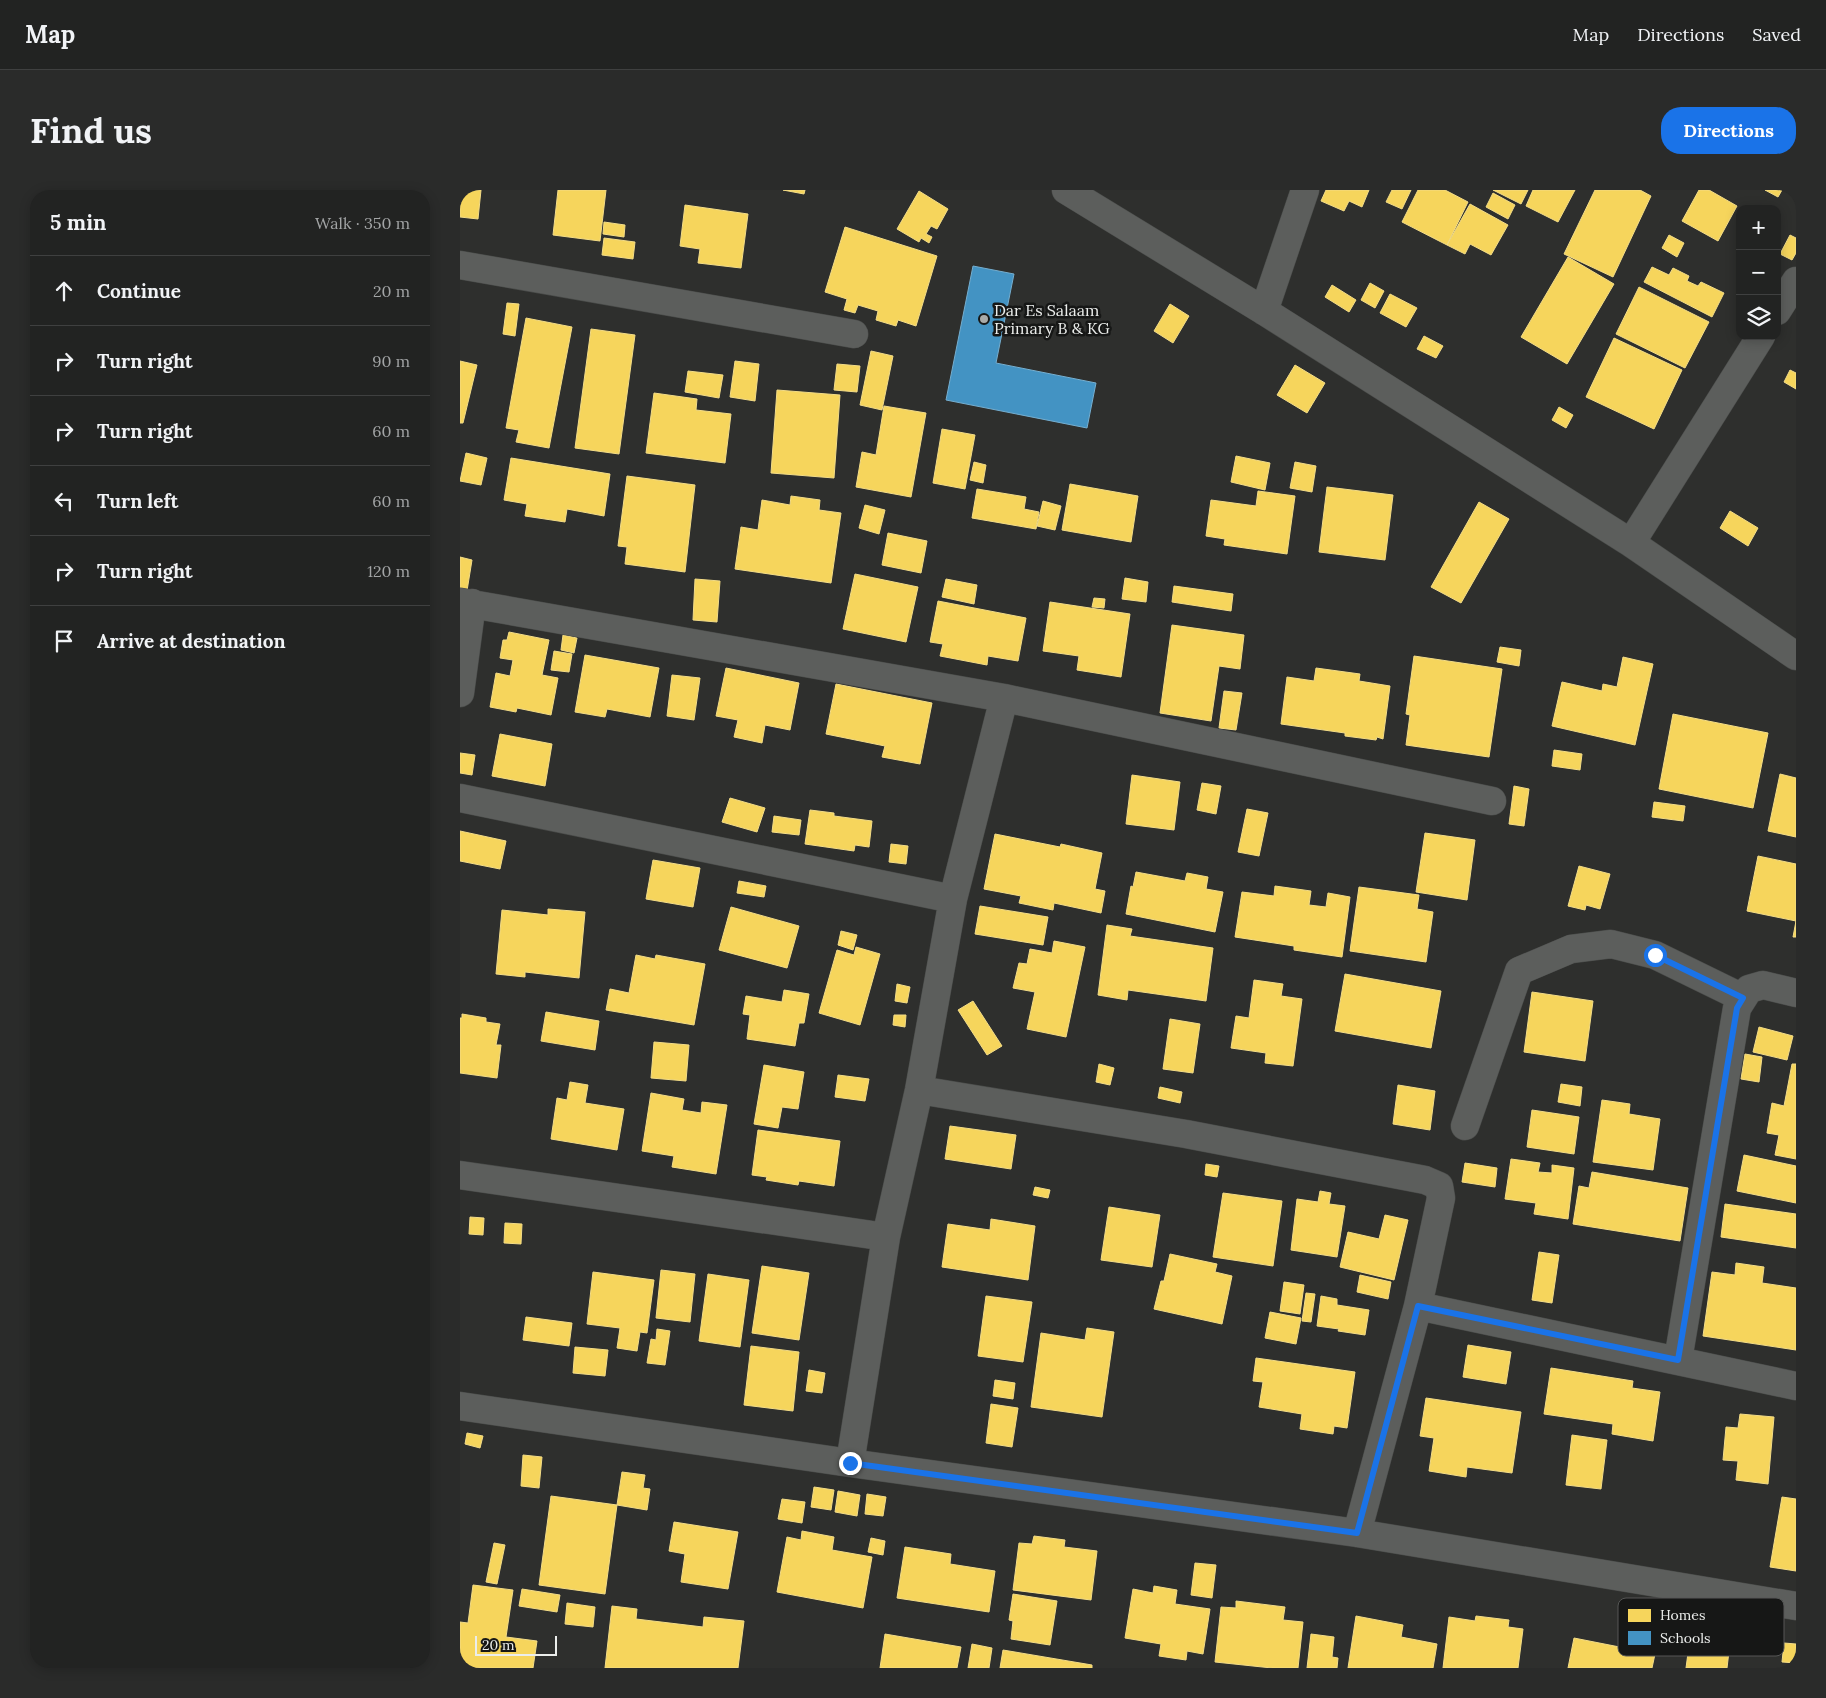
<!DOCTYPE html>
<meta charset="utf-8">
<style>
body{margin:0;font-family:Lora,serif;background:#2a2b2a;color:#f1f3f6}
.controls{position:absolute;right:15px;top:15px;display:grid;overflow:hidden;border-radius:10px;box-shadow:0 2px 12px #0003}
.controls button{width:45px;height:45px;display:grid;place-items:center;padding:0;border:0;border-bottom:1px solid #3f4040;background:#222322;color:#f1f3f6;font:25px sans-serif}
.scale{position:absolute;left:15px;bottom:12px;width:82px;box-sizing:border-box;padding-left:5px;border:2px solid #ebedeb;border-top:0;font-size:14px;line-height:18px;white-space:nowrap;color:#ebedeb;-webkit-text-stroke:4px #161716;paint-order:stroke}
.stop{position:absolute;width:15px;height:15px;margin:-11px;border:4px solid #1a73e8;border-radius:50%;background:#fff}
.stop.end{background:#1a73e8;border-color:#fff;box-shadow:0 1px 5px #0008}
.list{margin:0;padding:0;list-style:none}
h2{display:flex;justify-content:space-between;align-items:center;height:65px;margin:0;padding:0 20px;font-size:21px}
h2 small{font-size:16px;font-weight:400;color:#a2a4a5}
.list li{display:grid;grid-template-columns:32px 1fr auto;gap:15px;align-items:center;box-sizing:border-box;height:70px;padding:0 20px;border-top:1px solid #3f4040}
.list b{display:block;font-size:19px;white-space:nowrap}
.list em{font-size:16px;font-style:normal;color:#a2a4a5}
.icon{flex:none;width:28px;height:28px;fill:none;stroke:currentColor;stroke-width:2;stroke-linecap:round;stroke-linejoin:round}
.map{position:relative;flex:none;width:1336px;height:1478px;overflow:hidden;border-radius:20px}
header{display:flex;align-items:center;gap:30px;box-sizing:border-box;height:70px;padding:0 25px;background:#222322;border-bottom:1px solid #3f4040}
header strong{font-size:24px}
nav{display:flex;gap:28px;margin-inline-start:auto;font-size:18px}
.intro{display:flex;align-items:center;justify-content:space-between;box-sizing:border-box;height:120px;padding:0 30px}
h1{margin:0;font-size:35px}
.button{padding:12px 22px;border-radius:20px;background:#1a73e8;color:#fff;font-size:18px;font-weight:700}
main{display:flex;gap:30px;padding:0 30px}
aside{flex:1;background:#222322;border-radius:20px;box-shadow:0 2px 12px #0003}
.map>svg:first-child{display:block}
.homes{fill:#f6d55c;stroke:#f3dc87}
.schools{fill:#4393c3;stroke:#75aecf}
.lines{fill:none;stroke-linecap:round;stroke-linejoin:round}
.minor-casing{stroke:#494b49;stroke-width:29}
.minor{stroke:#5c5e5c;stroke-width:28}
.route{stroke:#1a73e8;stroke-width:6}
.poi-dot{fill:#a9aaa8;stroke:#161716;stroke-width:2}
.labels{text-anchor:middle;stroke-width:5;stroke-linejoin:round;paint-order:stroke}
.poi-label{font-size:16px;fill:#ebedeb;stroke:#161716;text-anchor:start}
.key{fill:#161716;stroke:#565756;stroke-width:1}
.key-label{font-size:14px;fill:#ebedeb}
</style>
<header>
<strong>Map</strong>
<nav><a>Map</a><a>Directions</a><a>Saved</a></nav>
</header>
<div class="intro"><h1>Find us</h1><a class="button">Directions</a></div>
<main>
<aside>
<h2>5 min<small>Walk · 350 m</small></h2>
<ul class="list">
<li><svg class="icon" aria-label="ahead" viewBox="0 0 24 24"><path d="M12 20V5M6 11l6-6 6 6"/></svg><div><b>Continue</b></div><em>20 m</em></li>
<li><svg class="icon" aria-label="right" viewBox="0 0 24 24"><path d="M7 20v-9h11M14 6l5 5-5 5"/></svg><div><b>Turn right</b></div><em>90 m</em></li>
<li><svg class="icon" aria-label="right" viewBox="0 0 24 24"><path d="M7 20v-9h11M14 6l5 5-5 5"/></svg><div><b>Turn right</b></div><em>60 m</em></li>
<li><svg class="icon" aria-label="left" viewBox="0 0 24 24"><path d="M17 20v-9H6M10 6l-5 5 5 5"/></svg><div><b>Turn left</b></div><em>60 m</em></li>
<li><svg class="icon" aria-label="right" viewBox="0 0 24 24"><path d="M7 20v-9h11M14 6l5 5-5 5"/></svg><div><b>Turn right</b></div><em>120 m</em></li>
<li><svg class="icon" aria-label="arrive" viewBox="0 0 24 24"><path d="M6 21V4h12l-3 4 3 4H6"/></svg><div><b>Arrive at destination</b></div></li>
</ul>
</aside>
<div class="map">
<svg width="1336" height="1478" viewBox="0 0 1336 1478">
<rect width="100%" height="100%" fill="#2e2f2d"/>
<path class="homes" d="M0 0H21L18 29 0 27Z
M98 0H146L140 51 93 45Z
M323 0H345L344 4Z
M866 0H909L902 17 889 11 884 21 861 11Z
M932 0H951L942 19 926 12Z
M958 0H985L1008 12 987 55 942 32Z
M1033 0H1068L1061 14Z
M1073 0H1115L1098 32 1066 16Z
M1135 0H1180L1191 6 1153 87 1104 64Z
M1239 0H1249L1277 16 1258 51 1222 31Z
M1305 0H1322L1318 7Z
M459 1 488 19 477 39 471 36 466 44 472 47 469 53 461 48 459 52 437 39Z
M1033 3 1055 15 1048 29 1026 17Z
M1010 14 1048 35 1031 65 1010 54 1005 64 987 55Z
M225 15 288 24 281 78 238 73 240 59 220 56Z
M144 32 165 35 164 47 143 44Z
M385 37 477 66 456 136 438 130 436 136 416 130 418 121 398 115 395 123 384 120 387 109 365 102Z
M1209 45 1224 53 1217 67 1202 58Z
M1330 45 1336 48V63L1332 70 1320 64Z
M144 48 175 52 173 69 142 65Z
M1108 67 1154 94 1107 174 1061 147Z
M1192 77 1209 85 1213 78 1229 86 1227 91 1238 96 1241 92 1264 103 1252 127 1184 92Z
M910 93 924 101 915 118 901 110Z
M872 95 896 110 889 122 865 107Z
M1179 97 1249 132 1225 178 1156 144Z
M930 104 957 118 946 137 920 123Z
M47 113 59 114 55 146 43 144Z
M710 114 729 126 713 153 694 141Z
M66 128 112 137 89 258 56 252 59 240 46 238Z
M131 139 175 145 159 264 115 258Z
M964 146 983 156 976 168 957 159Z
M1154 148 1222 180 1194 239 1126 207Z
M411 161 433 166 422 220 400 215Z
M0 171 17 175 3 233H0Z
M275 171 299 174 295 211 270 207Z
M377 174 400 176 397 202 374 200Z
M835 175 865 193 847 223 817 205Z
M1330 180 1336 183V199L1324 192Z
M228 181 263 185 259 208 225 202Z
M317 200 380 205 374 288 311 283Z
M194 203 237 209 236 220 271 224 265 273 186 263Z
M424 216 466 223 451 307 396 297 402 262 416 265Z
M1099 217 1113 225 1106 238 1092 230Z
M482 239 515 245 505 299 473 293Z
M6 263 27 268 21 295 0 291Z
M776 266 810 273 805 300 771 292Z
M51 268 150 284 144 326 107 319 105 332 65 326 67 314 44 310Z
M514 272 526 275 523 293 510 290Z
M835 272 856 276 852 302 830 298Z
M167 286 235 295 225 382 165 374 167 357 158 356Z
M610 294 678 306 671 352 602 340Z
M867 297 933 305 925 370 859 362Z
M517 299 566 307 564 319 579 322 576 339 512 328Z
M798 301 835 306 827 364 764 355 765 349 746 346 751 310 796 316Z
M331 306 360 310 359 320 381 323 371 393 275 379 281 337 298 340 302 310 330 315Z
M583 311 601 316 595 340 577 336Z
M1019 312 1049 329 1001 413 971 397Z
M405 315 425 320 419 344 399 338Z
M1270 321 1298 338 1288 356 1260 338Z
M428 343 467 351 461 383 422 375Z
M0 367 12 370 6 407 0 406Z
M395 384 458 397 446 452 383 439Z
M665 388 688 392 686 412 662 409Z
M235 389 260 391 257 432 233 430Z
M486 389 517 395 514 414 482 407Z
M714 396 773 404 771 421 712 412Z
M634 408 645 409 644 418 632 417Z
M478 411 566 428 558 471 528 466 527 475 480 466 483 454 470 452Z
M590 412 670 424 661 487 617 480 619 466 583 461Z
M712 435 784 445 780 479 759 476 751 531 700 523Z
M49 442 89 450 82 485 98 488 91 525 57 518 56 522 30 517 36 483 50 486 53 470 40 468 43 450H47Z
M103 445 117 448 114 463 101 460Z
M1040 457 1061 460 1059 476 1037 472Z
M94 461 112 464 109 482 91 480Z
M125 465 199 478 190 527 147 519 145 527 115 522Z
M954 466 1042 479 1029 567 946 555 950 525 946 524Z
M1163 467 1193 474 1175 555 1092 536 1102 492 1142 501 1143 494 1157 497Z
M266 478 339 493 330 540 305 535 302 553 274 547 278 530 256 526Z
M856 478 900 484 899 491 930 496 923 549 917 547 916 550 885 546V543L821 534 827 487 854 491Z
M212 485 240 488 234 530 207 526Z
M376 494 472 513 460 574 422 567 425 556 366 544Z
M764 501 782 503 776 540 759 538Z
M1213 524 1308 543 1293 618 1199 599Z
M40 544 92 554 85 596 32 586Z
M1094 560 1122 564 1120 580 1092 576Z
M0 563 15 565 12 585 0 583Z
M1320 584 1336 588V647L1308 641Z
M672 585 720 592 714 640 666 634Z
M742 593 761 596 756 624 737 620Z
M1054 596 1069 599 1064 636 1049 634Z
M270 608 305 618 297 642 262 632Z
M1194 612 1225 616 1223 631 1192 627Z
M787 619 808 623 799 666 778 662Z
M350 620 374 623V626L412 631 409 657 395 655 394 661 345 654Z
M314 626 341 630 339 645 312 642Z
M0 641 46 651 40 679 0 671Z
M965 643 1015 650 1007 710 956 702Z
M535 644 600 657 601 654 642 663 635 699 645 701 641 723 594 713 593 720 559 713 561 706 524 699Z
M431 654 448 656 446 674 429 672Z
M1298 666 1336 674V747H1333L1336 731 1287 721Z
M193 670 240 678 233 717 186 709Z
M1119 676 1150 684 1140 719 1126 715 1125 720 1108 716Z
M676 682 725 691 727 683 748 687 746 699 763 702 755 742 666 724 671 696 673 697Z
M279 691 306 696 304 707 277 703Z
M815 696 851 701 849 715 866 717 868 703 890 707 882 767 834 760V756L775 747 782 702 814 706Z
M899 697 959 705 957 719 973 722 966 772 890 761Z
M520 716 588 727 583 755 515 744Z
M271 717 339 736 327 778 259 760Z
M88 719 125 722 119 788 65 782V787L36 784 42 720 88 725Z
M647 735 672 739 670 746 753 758 746 811 668 800 667 810 638 805Z
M381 741 397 745 393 760 378 755Z
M594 751 625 757 606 847 567 839 575 802 553 798 559 773 567 774 570 759 592 763Z
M396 757 420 764 400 835 359 823 377 760 394 765Z
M176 765 195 769 196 765 245 774 234 835 146 820 150 799 169 803Z
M885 784 981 801 971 858 875 841Z
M794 790 823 794 821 806 842 809 833 876 805 873 806 863 771 858 776 826 789 828Z
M437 794 450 797 447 813 435 811Z
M324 800 349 804 344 833H339L335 856 287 849 290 825 283 824 286 806 322 812Z
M1072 802 1133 811 1125 871 1064 862Z
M513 811 542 856 527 865 498 820Z
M86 822 139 831 135 860 81 851Z
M2 824 26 828V832L40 834 36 855H41L37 888 0 883V828H2Z
M434 825H446L445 837 433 835Z
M710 829 740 834 733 883 703 879Z
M1299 837 1333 846 1327 870 1293 862Z
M194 852 229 855 226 891 191 888Z
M1285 864 1302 867 1299 892 1281 889Z
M639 874 654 878 650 895 636 892Z
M1332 874H1336V969L1315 965 1319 945 1307 943 1312 913 1324 916Z
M304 875 344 882 338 919 322 917 318 938 294 934Z
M378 885 409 889 405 911 375 907Z
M110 892 128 895 125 913 164 919 157 960 91 949 97 908 107 910Z
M1101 894 1122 897 1120 916 1098 912Z
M938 895 975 901 970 940 933 934Z
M700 897 722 902 720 913 698 908Z
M191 903 224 909 222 920 241 923 242 912 267 915 256 984 212 977 214 966 182 961Z
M1142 910 1170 914 1169 924 1200 929 1193 980 1133 972Z
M1072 920 1119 927 1114 964 1067 957Z
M490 936 556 945 551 979 485 969Z
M298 940 380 951 374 996 339 991 338 995 306 990 307 987 292 985Z
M1284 965 1336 976V1013L1277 1001Z
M1051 969 1080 973 1078 982 1092 983V975L1114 978 1108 1029 1074 1024 1076 1013 1045 1009Z
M1005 973 1037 978 1035 997 1002 992Z
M746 974 759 976 757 987 745 985Z
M1132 982 1228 998 1220 1051 1113 1034 1119 996 1129 998Z
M575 997 590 1000 588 1008 573 1005Z
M860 1001 871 1003 869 1014 885 1016 877 1067 831 1060 837 1009 858 1012Z
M763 1003 822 1011 813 1076 753 1067Z
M1265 1014 1336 1024V1058L1261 1047Z
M649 1017 700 1025 692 1077 641 1070Z
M925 1025 948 1030 934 1090 880 1077 888 1042 919 1049Z
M10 1027 24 1028 23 1045 9 1044Z
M531 1029 575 1036 568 1090 482 1077 488 1034 530 1040Z
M45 1033 62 1034 61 1054 44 1053Z
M1079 1062 1099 1065 1092 1113 1072 1110Z
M710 1064 757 1074 755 1082 772 1086 762 1134 694 1119 701 1091H704Z
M1276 1073 1304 1077 1302 1093 1336 1098V1160L1243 1146 1252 1082 1275 1085Z
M302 1076 349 1083 339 1150 292 1143Z
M201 1080 235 1084 230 1132 196 1128Z
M133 1082 194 1090 187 1143 180 1142 177 1161 157 1158 160 1138 127 1134Z
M248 1084 289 1090 280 1157 239 1151Z
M900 1085 931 1092 928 1109 897 1102Z
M824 1092 844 1095 840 1124 820 1121Z
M846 1103 855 1104 851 1132 842 1131Z
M526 1106 572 1112 563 1172 518 1166Z
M861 1106 877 1109V1115L909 1120 905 1145 878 1141 879 1139 857 1136Z
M810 1122 841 1128 836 1154 805 1148Z
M66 1127 112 1133 109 1156 63 1150Z
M627 1138 654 1142 642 1227 571 1217 581 1143 625 1150Z
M197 1139 210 1141 205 1175 187 1173 191 1149 196 1150Z
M1008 1155 1051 1162 1046 1194 1003 1187Z
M291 1156 339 1162 333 1221 284 1215Z
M115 1157 148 1160 145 1186 113 1183Z
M796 1168 895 1182 887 1238 874 1236 873 1244 840 1239 842 1224 799 1217 803 1192 793 1191Z
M1091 1178 1173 1191 1172 1198 1200 1202 1193 1251 1152 1244 1153 1234 1084 1224Z
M349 1180 365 1183 362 1203 346 1201Z
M535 1190 555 1193 553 1209 533 1206Z
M966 1208 1061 1222 1052 1283 1007 1277 1006 1287 969 1281 974 1248 960 1246Z
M531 1214 558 1218 552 1257 526 1253Z
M1280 1224 1314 1227 1308 1294 1276 1290 1278 1271 1263 1270 1266 1237 1278 1238Z
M7 1243 23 1246 20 1258 5 1254Z
M1112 1245 1147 1250 1141 1299 1106 1295Z
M63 1265 82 1267 79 1298 61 1296Z
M162 1282 185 1285 183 1298 190 1299 187 1320 157 1315Z
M354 1297 374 1300 371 1320 351 1317Z
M378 1301 400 1305 397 1326 375 1322Z
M407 1304 426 1307 423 1326 405 1324Z
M91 1306 157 1315 145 1404 79 1395Z
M1322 1307 1336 1309V1381L1310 1377Z
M322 1309 345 1312 342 1333 318 1329Z
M214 1332 278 1342 268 1399 221 1392 225 1364 209 1361Z
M342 1341 374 1347 372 1360 412 1367 403 1418 317 1402 327 1347 341 1350Z
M574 1346 605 1350 604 1357 637 1361 631 1410 553 1400 559 1353 572 1354Z
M411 1348 425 1351 423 1365 408 1362Z
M34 1353 45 1355 37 1394 26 1392Z
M445 1357 491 1364 490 1374 535 1381 529 1422 437 1408Z
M735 1373 756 1375 752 1408 731 1405Z
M13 1395 53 1400 46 1447 77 1451 73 1478H0V1432L8 1433Z
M694 1396 717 1400 715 1414 750 1419 743 1464 727 1461 726 1470 699 1466 701 1454 665 1448 673 1399 693 1403Z
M62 1399 100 1405 97 1422 59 1416Z
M553 1404 597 1411 590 1455 551 1449 553 1431 549 1430Z
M776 1411 825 1417 823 1430 843 1432 838 1478H812L755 1472 761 1417 776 1418Z
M107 1413 135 1417 133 1437 105 1434Z
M152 1416 177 1419 176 1429 243 1437 244 1427 284 1431 278 1478H145Z
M896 1426 943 1435 941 1447 977 1454 973 1478H888Z
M1016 1426 1049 1430 1048 1437 1063 1439 1058 1478H983L989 1427 1015 1431Z
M425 1444 501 1457 497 1478H420Z
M851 1444 874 1447 872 1467 878 1468 877 1478H847Z
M1114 1448 1195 1464 1192 1478H1108Z
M1230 1448 1270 1453 1267 1478H1226Z
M1324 1453 1336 1454V1473L1322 1472Z
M512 1454 532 1458 529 1478H508Z
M543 1460 632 1475V1478H540Z"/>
<path class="schools" d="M513 76 554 84 536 173 636 193 627 238 486 210Z"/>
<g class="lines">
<defs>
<path id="minor" d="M606 0 804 121 1171 353 1336 466
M0 75 394 144
M804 121 845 0
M1317 121 1336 91
M1171 353 1301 146
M0 412 544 508 1032 611
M0 503 12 413
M0 608 493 709
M459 900 726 944 965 990 979 996 981 1008 958 1116 897 1343
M1005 936 1059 781 1111 759 1151 754 1195 765 1283 808
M0 985 426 1047
M958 1116 1336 1196
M1218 1170 1277 818 1289 799 1303 795 1336 803
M0 1216 390 1273 897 1343 1336 1416
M390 1273 426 1047 459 900 493 709 544 508"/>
</defs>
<use href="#minor" class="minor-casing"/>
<use href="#minor" class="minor"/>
</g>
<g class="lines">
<path class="route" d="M390 1273 897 1343 958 1116 1218 1170 1277 818 1283 808 1195 765"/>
</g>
<circle class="poi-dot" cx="524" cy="129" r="5"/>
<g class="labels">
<g class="poi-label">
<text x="534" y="126">Dar Es Salaam<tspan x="534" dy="18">Primary B &amp; KG</tspan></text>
</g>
</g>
<rect x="1158" y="1408" width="166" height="58" rx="8" class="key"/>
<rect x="1168" y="1419" width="23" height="13" fill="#f6d55c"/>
<rect x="1168" y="1441" width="23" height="14" fill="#4393c3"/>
<g class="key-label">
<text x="1200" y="1430">Homes</text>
<text x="1200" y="1453">Schools</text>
</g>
</svg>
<div class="controls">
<button>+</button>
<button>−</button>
<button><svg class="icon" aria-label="layers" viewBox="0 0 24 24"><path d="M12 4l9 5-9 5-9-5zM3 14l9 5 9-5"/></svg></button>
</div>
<div class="scale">20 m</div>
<div class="stop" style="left:1195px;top:765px"></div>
<div class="stop end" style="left:390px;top:1273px"></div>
</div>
</main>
